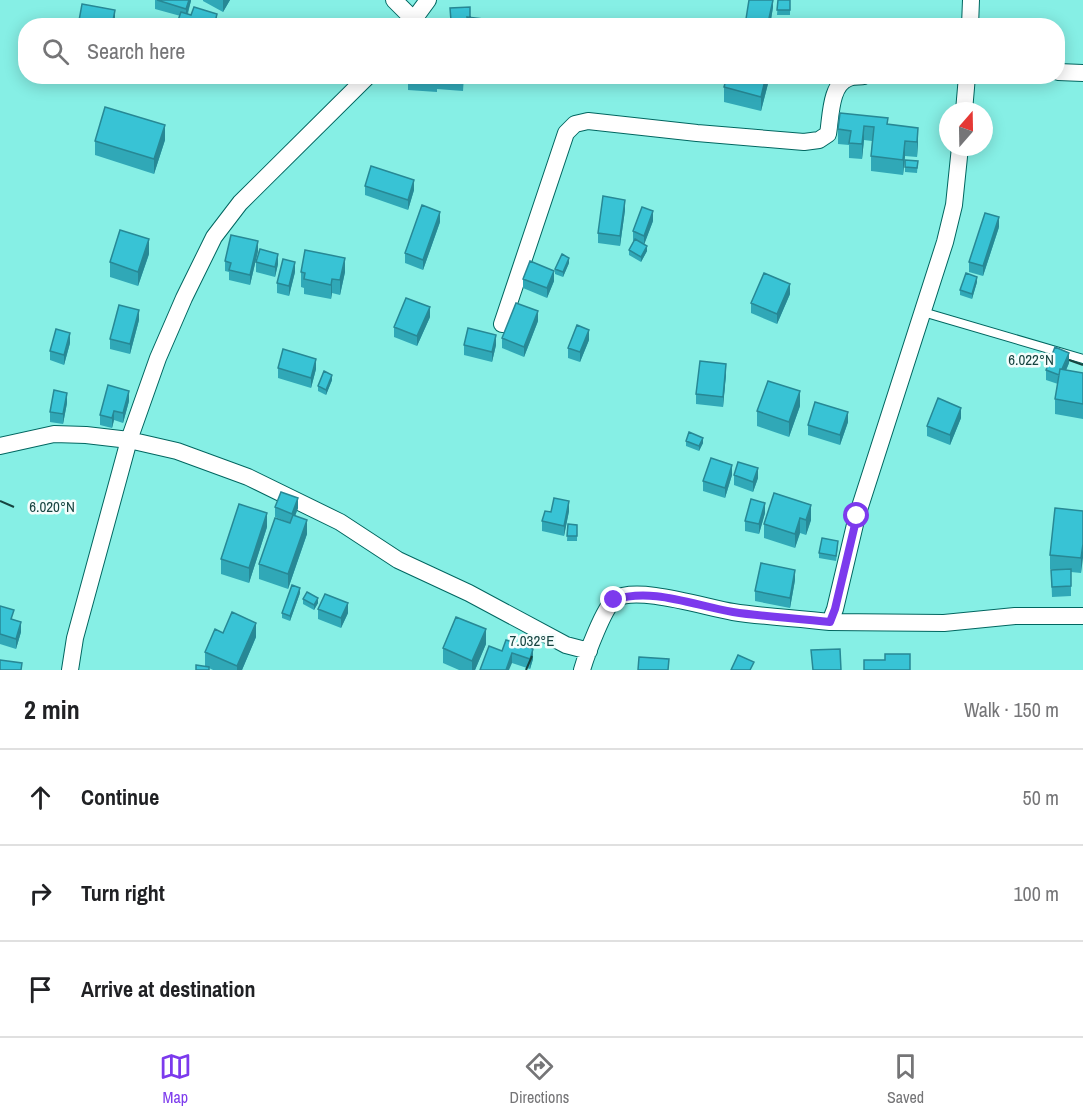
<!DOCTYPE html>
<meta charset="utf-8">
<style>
body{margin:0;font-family:"Archivo Narrow",sans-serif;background:#f2f2f2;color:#202124}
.compass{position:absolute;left:939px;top:102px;width:54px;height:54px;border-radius:50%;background:#fff;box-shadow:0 3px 15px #0003;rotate:20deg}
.stop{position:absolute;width:18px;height:18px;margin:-14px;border:4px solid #7c3aed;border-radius:50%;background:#fff}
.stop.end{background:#7c3aed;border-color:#fff;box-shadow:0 2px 6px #0008}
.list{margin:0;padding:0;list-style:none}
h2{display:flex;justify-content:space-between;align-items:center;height:78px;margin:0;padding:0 24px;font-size:26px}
h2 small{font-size:20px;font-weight:400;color:#757577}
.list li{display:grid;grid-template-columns:39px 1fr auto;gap:18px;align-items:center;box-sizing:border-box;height:96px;padding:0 24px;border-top:2px solid #e0e0e0}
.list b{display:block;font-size:22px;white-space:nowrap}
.list em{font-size:20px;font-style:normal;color:#757577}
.icon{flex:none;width:33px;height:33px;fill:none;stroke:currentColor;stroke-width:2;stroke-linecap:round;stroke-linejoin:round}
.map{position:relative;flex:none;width:1083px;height:670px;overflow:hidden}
.search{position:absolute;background:#fff;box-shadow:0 3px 15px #0003;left:18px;right:18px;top:18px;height:66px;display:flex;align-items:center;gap:15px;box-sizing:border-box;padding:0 21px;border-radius:24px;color:#757577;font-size:22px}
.sheet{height:366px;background:#fff}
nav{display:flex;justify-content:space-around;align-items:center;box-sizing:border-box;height:84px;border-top:2px solid #e0e0e0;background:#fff;font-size:16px;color:#757577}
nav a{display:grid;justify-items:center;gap:3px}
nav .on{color:#7c3aed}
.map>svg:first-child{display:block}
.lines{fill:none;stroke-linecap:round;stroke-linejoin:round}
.lane-casing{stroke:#006660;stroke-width:10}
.street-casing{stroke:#006660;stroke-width:18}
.lane{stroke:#fff;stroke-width:8}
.street{stroke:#fff;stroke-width:16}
.wall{fill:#30a8b7}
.shaded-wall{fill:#278895}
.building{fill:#38c3d5;stroke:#278895;stroke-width:1.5}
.route{stroke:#7c3aed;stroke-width:8}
.ticks{fill:none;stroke:#164440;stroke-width:2}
.ticks-label{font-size:15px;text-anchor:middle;fill:#164440;stroke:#f4fdfc;stroke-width:5;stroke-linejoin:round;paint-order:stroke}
</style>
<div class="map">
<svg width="1083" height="670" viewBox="0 0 1083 670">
<rect width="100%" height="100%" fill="#86efe5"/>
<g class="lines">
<defs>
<path id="lane" d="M923 312 1083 359"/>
<path id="street" d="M394 0 414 20
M409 26 428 0
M970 26 971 0
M1058 72 1083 73
M964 111 967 76
M502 324 566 133 575 124 588 121 697 133 804 142 819 140 828 134C831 117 830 84 849 78 853 76 860 77 864 76
M0 446 54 434 86 435 129 440 177 451 248 477 340 522 398 560 469 593 566 645 589 651
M830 622 944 623 1015 616H1083
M70 670 75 638 129 440 158 358 184 298 214 237 240 203 368 76
M582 670C586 656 604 607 615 599 637 585 707 608 733 612 765 617 798 618 830 622L835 609 857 516 945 242 954 205 960 147"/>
</defs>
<use href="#lane" class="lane-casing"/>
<use href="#street" class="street-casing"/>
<use href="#lane" class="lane"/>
<use href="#street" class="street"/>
</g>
<path class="wall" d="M155 0H191L188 14 217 26 155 9Z
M203 0H230L223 12 203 1Z
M773 0V7L770 26H746V19Z
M778 0H790V15H777Z
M450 8 470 18 483 26H451Z
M408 76H464L463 91 437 89V92L408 90Z
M770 76 761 111 724 102V87Z
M840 113 888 124 918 142 917 157 905 156 903 175 871 171V156L872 141 864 140 862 159 849 158V145L838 144V129Z
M165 140 154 174 95 155V141Z
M918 161 917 173 905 172V167Z
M365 186 414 190 408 210 365 195Z
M625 210 620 246 598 243V233Z
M653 221 644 244 647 251 641 262 629 255V250L634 242 633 241V231Z
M440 222 423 270 405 263V253Z
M999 227 983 276 969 272V262Z
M258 251 250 285 229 280V272L225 271V261Z
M149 254 138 286 110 277V262Z
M256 262 278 264 275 277 256 272Z
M569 263 563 277 555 274V269Z
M295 272 289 296 277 293V283Z
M301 272H345L340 295 332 293 331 299 304 294V288L301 287Z
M523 279 554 281 547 298 523 288Z
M977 282 972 299 960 295V290Z
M790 294 777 324 751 313V303Z
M430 317 417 346 394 337V327Z
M139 320 130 354 110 349V339Z
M538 321 524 357 502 348V338Z
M589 340 580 362 568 358V348Z
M70 343 64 365 50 360V351Z
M464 345H496L492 362 464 355Z
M1069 363 1066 370 1083 373V419L1055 414V399L1058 384 1046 380V370Z
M278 368 316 369 311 388 278 378Z
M726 374 723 407 696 404V394Z
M332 380 326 395 318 391V386Z
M129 401 123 423 114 420 112 428 100 425V415Z
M67 403 63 424 50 422V412Z
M800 406 789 437 757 426V411Z
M961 418 950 445 927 436V426Z
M848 422 840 445 808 435V425Z
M686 441 703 443 699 451 686 446Z
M732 475 725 498 703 491V481Z
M734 475 758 478 753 492 734 485Z
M774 493 811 520 806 535 800 533 795 548 764 538V524Z
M275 507 298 508 295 516 307 534 288 589 259 579V564L290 523 275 517Z
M569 511 564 536 542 531V521L551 512Z
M1083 511 1081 573 1071 572V596L1052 597 1051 570H1056L1050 569V555Z
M765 513 759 534 745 531V521Z
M568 524 577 525V541H567Z
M267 527 249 583 221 574V559Z
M838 546 836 561 819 558V553Z
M795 580 790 608 755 601V591Z
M300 593 290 621 282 618V613Z
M303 599 318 603 314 610 303 604Z
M0 606 21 632 16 649 0 644Z
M318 609 348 613 341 628 318 619Z
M223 633 256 637 242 670H213L205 666V652Z
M486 644 475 670H459L443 663V648Z
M502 651 533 659 530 669 512 663Z"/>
<path class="shaded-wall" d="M189 0H191V1L186 18V9Z
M223 0H230L223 12Z
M773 0V7L770 26H768Z
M115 10V26H112Z
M217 14V26H214Z
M766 76H770L761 111V97Z
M165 125V140L154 174V159Z
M864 126V140L862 159V144Z
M918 128V142L917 157V142Z
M905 141V156L903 175V160Z
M414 180V190L408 210V200Z
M625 200V210L620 246V236Z
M653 211V221L644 245V236Z
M440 212V222L423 270V260Z
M999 217V227L983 276V266Z
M149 239V254L138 286V272Z
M258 241V251L250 285V275Z
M647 246V251L641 262V257Z
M278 254V264L275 277V267Z
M345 258V272L340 295V280Z
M569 258V263L563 277V272Z
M295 262V272L289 296V286Z
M554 271V281L547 298V288Z
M977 277V282L972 299V294Z
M332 279V293L331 299V285Z
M790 284V294L777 324V314Z
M430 307V317L417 346V336Z
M139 310V320L130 354V344Z
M538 311V321L524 357V347Z
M589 330V340L580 362V352Z
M70 333V343L64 365V355Z
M496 335V345L492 362V352Z
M1069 353V363L1060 385V375Z
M316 359V369L311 388V378Z
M726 364V374L723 407V397Z
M332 375V380L326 395V390Z
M129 391V401L123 423V413Z
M800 391V406L789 437V422Z
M67 393V403L63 424V414Z
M961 408V418L950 445V435Z
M114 411V420L112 428V418Z
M848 412V422L840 445V435Z
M703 438V443L699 451V446Z
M732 465V475L725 498V488Z
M758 468V478L753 492V482Z
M298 498V508L292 524V514Z
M569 501V511L564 536V526Z
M765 503V513L759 534V524Z
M811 505V520L806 535V520Z
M267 513V527L249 583V568Z
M800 518V533L795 548V534Z
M307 520V534L288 589V574Z
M1083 544V558L1081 573V558Z
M795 570V580L790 608V598Z
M300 588V593L290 621V616Z
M318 598V603L314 610V605Z
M348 603V613L341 628V618Z
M21 622V632L16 649V639Z
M256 623V637L242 670H237V666Z
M486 629V644L475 670H472V661Z
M533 649V659L530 669V659Z
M512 653V663L509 670H506Z"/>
<path class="building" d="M157 0H189L186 9Z
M749 0H773L768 23 746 19Z
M778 0H790V10H777Z
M82 4 115 10 112 26H78Z
M194 7 217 14 214 26H176L181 12 191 15Z
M470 7V18L467 17V20L451 21 450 8Z
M467 17 483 19V26H467Z
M727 76H766L761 97 724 87Z
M105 107 165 125 154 159 95 141Z
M840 113 888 118 887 124 918 128 917 142 905 141 903 160 871 156 874 127 864 126 862 144 849 143 851 131 838 129Z
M905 160 918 161 917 168 905 167Z
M371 166 414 180 408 200 365 186Z
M603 196 625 200 620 236 598 233Z
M422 205 440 212 423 260 405 253Z
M642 207 653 211 644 236 633 231Z
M985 213 999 217 983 266 969 262Z
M120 230 149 239 138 272 110 262Z
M231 235 258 241 250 275 229 270 231 263 225 261Z
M635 239 647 246 641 257 629 250Z
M260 249 278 254 275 267 256 262Z
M305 250 345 258 340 280 332 279 331 285 304 279 305 273 301 272Z
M562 254 569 258 563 272 555 269Z
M283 259 295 262 289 286 277 283Z
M530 261 554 271 547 288 523 279Z
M764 273 790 284 777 314 751 303Z
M966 273 977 277 972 294 960 290Z
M406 298 430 307 417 336 394 327Z
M516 303 538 311 524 347 502 338Z
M119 305 139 310 130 344 110 339Z
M577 325 589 330 580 352 568 348Z
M468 328 496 335 492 352 464 345Z
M56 329 70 333 64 355 50 351Z
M1055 347 1069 353 1062 369H1060L1059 375 1046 370Z
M283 349 316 359 311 378 278 368Z
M700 361 726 364 723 397 696 394Z
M1060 369 1083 373V404L1055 399Z
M324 371 332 375 326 390 318 386Z
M768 381 800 391 789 422 757 411Z
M108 385 129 391 123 413 114 411 112 418 100 415Z
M54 390 67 393 63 414 50 412Z
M938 398 961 408 950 435 927 426Z
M815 402 848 412 840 435 808 425Z
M689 432 703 438 699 446 686 441Z
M711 458 732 465 725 488 703 481Z
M738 462 758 468 753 482 734 475Z
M281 492 298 498 292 514 275 507Z
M774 493 811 505 806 520 800 518 795 534 764 524Z
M554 498 569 501 564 526 542 521 545 511 551 512Z
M751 499 765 503 759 524 745 521Z
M239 504 267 513 249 568 221 559Z
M1055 508 1083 511V544L1081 558 1050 555Z
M293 515 307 520 288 574 259 564 275 518 290 523Z
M568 524 577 525V536H567Z
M822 538 838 541 836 556 819 553Z
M761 563 795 570 790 598 755 591Z
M1071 569V586L1052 587 1051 570Z
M292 585 300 588 290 616 282 613Z
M307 592 318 598 314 605 303 599Z
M325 594 348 603 341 618 318 609Z
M0 606 14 610 11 619 21 622 16 639 0 634Z
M232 612 256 623 237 666 205 652 215 629 223 633Z
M456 617 486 629 472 661 443 648Z
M506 640 533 649 530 659 512 653 506 670H480L489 646 502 651Z
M840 649 841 670H813L811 650Z
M885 654H910V670H864V660H885Z
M738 655 754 662 750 670H731Z
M639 657 669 659 668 670H638Z
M0 660 22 663 21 670H0Z
M196 665 209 667V670H196Z"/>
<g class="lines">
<path class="route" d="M614 600C652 587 695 606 733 612 765 617 798 618 830 622L835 609 857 516"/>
</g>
<path class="ticks" d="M1069 360 1083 365M0 501 14 507M526 670 532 656"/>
<g class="ticks-label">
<text x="1031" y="365">6.022°N</text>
<text x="52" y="512">6.020°N</text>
<text x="532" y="646">7.032°E</text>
</g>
</svg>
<svg class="compass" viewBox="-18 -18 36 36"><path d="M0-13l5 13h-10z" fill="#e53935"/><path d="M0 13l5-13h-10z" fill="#757577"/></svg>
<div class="stop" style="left:857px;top:516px"></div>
<div class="stop end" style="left:614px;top:600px"></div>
<div class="search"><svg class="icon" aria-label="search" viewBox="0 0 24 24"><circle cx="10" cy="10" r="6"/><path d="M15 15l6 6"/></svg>Search here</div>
</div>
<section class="sheet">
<h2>2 min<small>Walk · 150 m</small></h2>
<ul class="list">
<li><svg class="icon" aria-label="ahead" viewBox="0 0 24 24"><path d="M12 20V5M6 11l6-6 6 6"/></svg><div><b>Continue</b></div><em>50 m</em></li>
<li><svg class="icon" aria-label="right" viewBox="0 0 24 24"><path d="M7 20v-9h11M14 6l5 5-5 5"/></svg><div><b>Turn right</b></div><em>100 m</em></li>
<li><svg class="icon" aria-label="arrive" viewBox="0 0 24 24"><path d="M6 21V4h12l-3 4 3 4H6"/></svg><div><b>Arrive at destination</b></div></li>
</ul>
</section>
<nav>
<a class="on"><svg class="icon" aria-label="map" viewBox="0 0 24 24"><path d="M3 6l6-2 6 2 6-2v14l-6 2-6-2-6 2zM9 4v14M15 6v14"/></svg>Map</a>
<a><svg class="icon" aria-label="directions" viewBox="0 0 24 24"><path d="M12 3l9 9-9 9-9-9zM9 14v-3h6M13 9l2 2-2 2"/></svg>Directions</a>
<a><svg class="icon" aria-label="saved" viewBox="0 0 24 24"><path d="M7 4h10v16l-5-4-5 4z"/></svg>Saved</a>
</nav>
